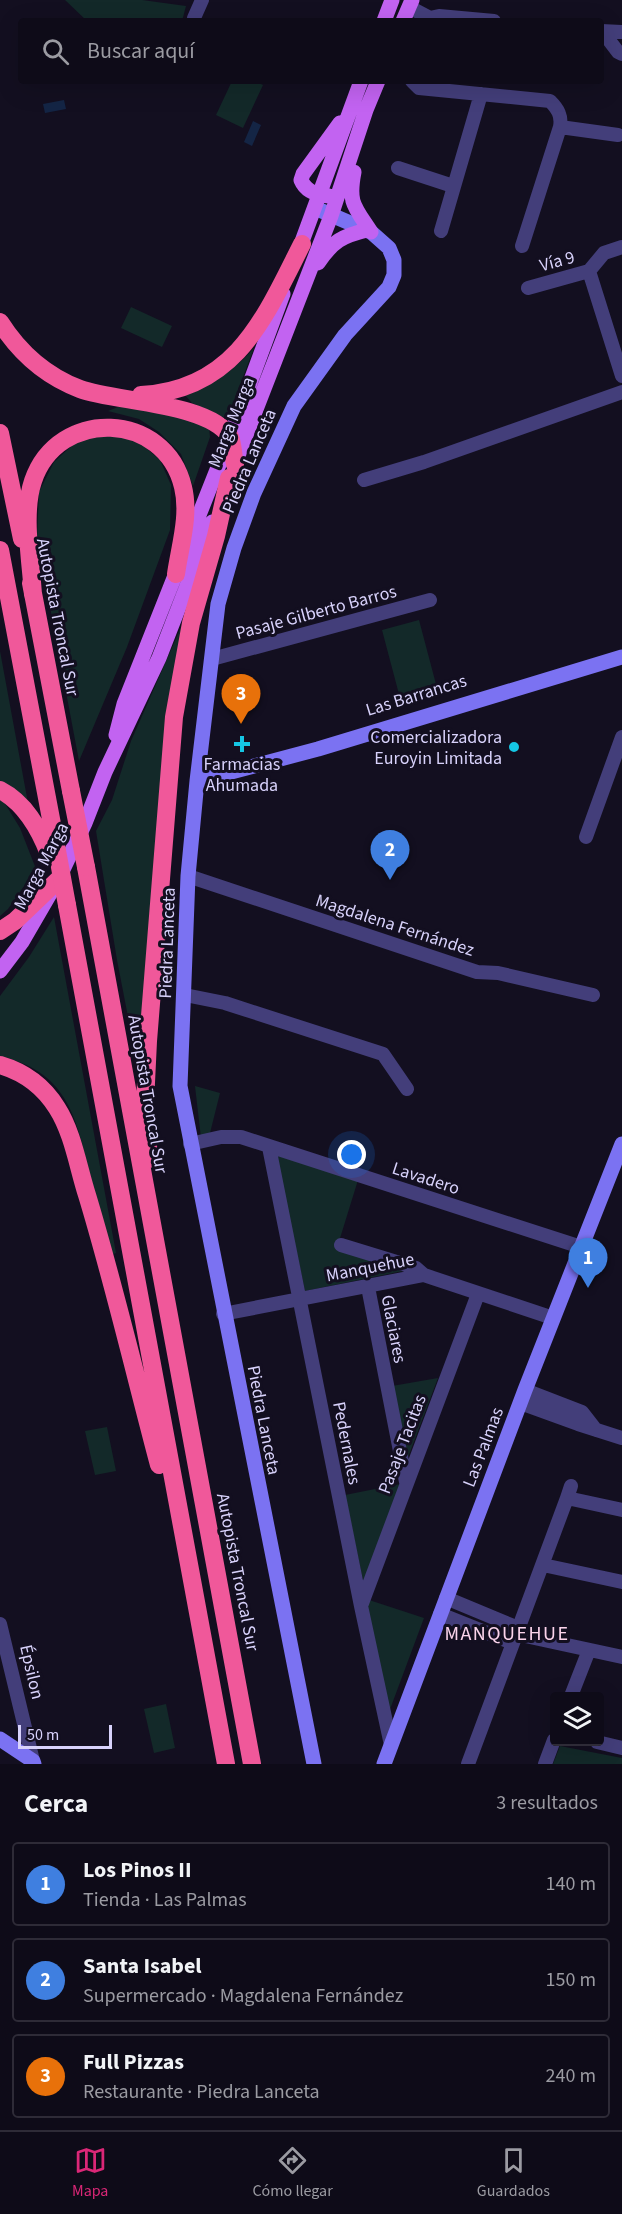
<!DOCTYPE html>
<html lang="es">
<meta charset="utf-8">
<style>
body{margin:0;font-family:"Source Sans 3",sans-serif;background:#1c1925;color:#f1f3f6}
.controls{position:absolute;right:18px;bottom:18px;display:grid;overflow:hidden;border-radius:6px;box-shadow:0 6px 24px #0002}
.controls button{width:54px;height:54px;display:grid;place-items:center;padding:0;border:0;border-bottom:2px solid #2e2b37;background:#0e0b18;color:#f1f3f6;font:30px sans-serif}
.scale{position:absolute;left:18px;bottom:15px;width:94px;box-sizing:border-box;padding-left:6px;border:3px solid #d8d2fb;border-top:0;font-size:16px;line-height:21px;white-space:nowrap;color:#d8d2fb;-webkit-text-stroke:4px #130f20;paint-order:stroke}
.you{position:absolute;left:352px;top:1155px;width:21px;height:21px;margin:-15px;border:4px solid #fff;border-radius:50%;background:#1a73e8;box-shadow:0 0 0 9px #1a73e833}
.badge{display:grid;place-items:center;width:39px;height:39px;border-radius:50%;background:#db2777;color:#fff;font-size:20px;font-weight:700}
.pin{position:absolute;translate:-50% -50px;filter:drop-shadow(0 2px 3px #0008)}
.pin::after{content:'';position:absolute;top:32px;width:21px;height:18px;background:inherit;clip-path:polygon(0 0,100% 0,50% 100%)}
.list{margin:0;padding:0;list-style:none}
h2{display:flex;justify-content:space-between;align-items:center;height:78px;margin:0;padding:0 24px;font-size:26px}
h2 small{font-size:20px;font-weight:400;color:#9b9ba2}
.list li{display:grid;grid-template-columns:39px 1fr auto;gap:18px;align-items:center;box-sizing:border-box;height:84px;margin:0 12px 12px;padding:0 12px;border:2px solid #2e2b37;border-radius:6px}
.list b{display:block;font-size:22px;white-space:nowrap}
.list p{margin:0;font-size:20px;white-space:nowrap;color:#9b9ba2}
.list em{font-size:20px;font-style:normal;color:#9b9ba2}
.icon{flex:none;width:33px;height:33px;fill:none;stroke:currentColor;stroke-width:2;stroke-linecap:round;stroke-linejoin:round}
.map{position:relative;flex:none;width:622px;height:1764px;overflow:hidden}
.search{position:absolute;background:#0e0b18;box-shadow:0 6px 24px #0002;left:18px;right:18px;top:18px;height:66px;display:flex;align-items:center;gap:15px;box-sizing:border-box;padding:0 21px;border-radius:6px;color:#9b9ba2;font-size:22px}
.sheet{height:366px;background:#0e0b18}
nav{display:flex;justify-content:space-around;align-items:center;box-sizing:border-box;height:84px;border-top:2px solid #2e2b37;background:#0e0b18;font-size:16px;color:#9b9ba2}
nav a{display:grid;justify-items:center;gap:3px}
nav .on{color:#db2777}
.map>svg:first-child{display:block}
.green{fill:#132929}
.water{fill:#142545}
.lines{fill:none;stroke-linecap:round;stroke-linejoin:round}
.street{stroke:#433e7a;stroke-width:14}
.secondary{stroke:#7b72f2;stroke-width:15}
.primary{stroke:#c263f1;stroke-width:15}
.highway{stroke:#f0589a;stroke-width:18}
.highway-bridge{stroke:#f0589a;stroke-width:18}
.poi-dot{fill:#15c6e4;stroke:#130f20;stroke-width:2}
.labels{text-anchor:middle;stroke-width:6;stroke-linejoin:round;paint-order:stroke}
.street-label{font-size:18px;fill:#d8d2fb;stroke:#130f20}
.poi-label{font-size:18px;fill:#d8d2fb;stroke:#130f20;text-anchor:end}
.neighbourhood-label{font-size:20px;letter-spacing:1.5px;fill:#fbd4eb;stroke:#130f20}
</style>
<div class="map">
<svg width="622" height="1764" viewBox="0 0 622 1764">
<rect width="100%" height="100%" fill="#130f20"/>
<path class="green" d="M65 0H142L186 6 182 21 156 19 87 21Z
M232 81H254L263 85 243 128 216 115Z
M131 307 172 326 162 347 121 328Z
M254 348 227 419 192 403 185 395C216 382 231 373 254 348Z
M128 403 162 410 209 427 210 437 193 486 181 454 159 432 139 419 108 411Z
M109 434 138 441 160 460 171 485 170 530 127 647 79 761 37 538 39 492 54 462 78 440Z
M185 618 138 1060 136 1058 117 960 96 831 112 800 131 741Z
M419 620 437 688 400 698 382 630Z
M0 651 28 803 0 783Z
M0 800 4 802 20 828 36 869 8 909 0 916Z
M54 917 116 1253 111 1255C104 1227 97 1199 89 1171 75 1113 66 1072 0 1056V996L29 957Z
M195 1086 220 1093 209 1137 201 1138Z
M276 1155 358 1180 337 1248 408 1270 305 1291Z
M438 1378 407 1460 392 1386Z
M107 1427 116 1471 95 1475 85 1431Z
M400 1484 364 1585 345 1495Z
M366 1599 424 1618 389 1712Z
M166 1704 175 1748 154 1753 144 1709Z
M560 1746 622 1758V1764H553Z"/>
<path class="water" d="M64 100 66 109 45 113 43 104Z
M253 121 261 125 252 146 244 142Z"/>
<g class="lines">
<path class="street" d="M409 7 430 18 439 16 494 21
M194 18 202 0
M601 31 622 32
M602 31 618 52 622 54
M412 81 419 88 550 101C558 109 562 116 560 127L522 246
M560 127 618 135
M398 168 453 186
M441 231 481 94
M589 271 622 376
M528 288 589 271 604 253 622 247
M364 480 424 462 622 392
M212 659 430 600
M586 837 622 737
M188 876 477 972 498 973 593 995
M185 995 225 1003 383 1054 407 1089
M190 1144 221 1137H241L581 1247
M269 1147 361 1606 391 1745
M341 1245 416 1268 424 1275
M368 1287 406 1482
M223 1314 424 1275 553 1318
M525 1390 582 1412 596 1430
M520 1403 578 1424 622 1438
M571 1486 567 1498 622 1510
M543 1565 622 1582
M446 1598 511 1625 516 1634
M361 1606 478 1294
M440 1614 505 1640 516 1634 622 1657
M0 1624 33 1761
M571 1696 589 1650
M597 1742 622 1748
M468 1764 567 1498
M545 1764 554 1740"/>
<path class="secondary" d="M197 781 318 749 622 657
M0 1739 33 1761 34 1764
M314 1764 180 1086 188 876 197 781 218 604 234 548 254 493 294 406 345 335 389 287 394 275V260L389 248 371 232 315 208
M384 1764 525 1390 622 1144"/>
<path class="primary" d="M384 21 392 0
M403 21 412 0
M354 172C348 203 354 206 371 232
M329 196C317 195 306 192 301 180L303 174 340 123
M297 255 361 81
M318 263C333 241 342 236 367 230
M234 466 331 216 366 110 378 81
M116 735 124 704 230 437 283 294
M0 971 22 942 58 880 85 823 105 772 159 658 212 522"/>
<path class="highway" d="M0 322C19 352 46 376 80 389 115 402 210 403 230 437 233 444 233 456 235 464
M141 395C236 390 265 317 302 244
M0 433 22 539
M0 550 55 840
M31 583 71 791
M33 595C31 561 22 513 33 481 58 407 165 411 183 487 190 515 180 546 176 574
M0 790C25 803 39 828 49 854
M86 867 252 1764
M67 905 226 1764
M0 931 15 921 58 880
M0 1065C24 1072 44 1087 57 1108 73 1133 78 1167 87 1195 114 1284 135 1375 159 1465
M149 1159 145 1103 148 1041 174 717 191 623 216 536 229 478"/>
<path class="highway-bridge" d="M71 791 86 867
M55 840 67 905"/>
</g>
<g class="poi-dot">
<path d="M239 735h6v6h6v6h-6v6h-6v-6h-6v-6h6z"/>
<circle cx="514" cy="747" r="6"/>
</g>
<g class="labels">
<g class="street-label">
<text transform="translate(557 261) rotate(-15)" y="6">Vía 9</text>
<text transform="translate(231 422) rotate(-68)" y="6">Marga Marga</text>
<text transform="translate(249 461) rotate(-67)" y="6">Piedra Lanceta</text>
<text transform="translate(316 612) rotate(-15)" y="6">Pasaje Gilberto Barros</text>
<text transform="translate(58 617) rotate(79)" y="6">Autopista Troncal Sur</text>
<text transform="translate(416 695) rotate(-17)" y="6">Las Barrancas</text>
<text transform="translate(41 866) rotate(-62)" y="6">Marga Marga</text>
<text transform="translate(395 925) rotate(18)" y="6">Magdalena Fernández</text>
<text transform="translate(167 943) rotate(-88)" y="6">Piedra Lanceta</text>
<text transform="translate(148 1094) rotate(80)" y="6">Autopista Troncal Sur</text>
<text transform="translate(426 1178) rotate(18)" y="6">Lavadero</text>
<text transform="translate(370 1267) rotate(-11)" y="6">Manquehue</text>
<text transform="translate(394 1329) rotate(79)" y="6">Glaciares</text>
<text transform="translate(264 1420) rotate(79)" y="6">Piedra Lanceta</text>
<text transform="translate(347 1443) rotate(79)" y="6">Pedernales</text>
<text transform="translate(402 1444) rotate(-69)" y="6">Pasaje Tacitas</text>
<text transform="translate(483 1447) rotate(-69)" y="6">Las Palmas</text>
<text transform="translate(238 1572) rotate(79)" y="6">Autopista Troncal Sur</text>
<text transform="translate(32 1672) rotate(77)" y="6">Épsilon</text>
</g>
<g class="poi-label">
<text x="502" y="743">Comercializadora<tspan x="502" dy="21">Euroyin Limitada</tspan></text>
<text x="242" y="770" text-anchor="middle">Farmacias<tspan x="242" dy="21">Ahumada</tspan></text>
</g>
<g class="neighbourhood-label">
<text x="507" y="1640">MANQUEHUE</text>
</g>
</g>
</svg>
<div class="controls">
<button><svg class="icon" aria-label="layers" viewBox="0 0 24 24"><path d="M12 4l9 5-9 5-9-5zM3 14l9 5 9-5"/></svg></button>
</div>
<div class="scale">50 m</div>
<div class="you"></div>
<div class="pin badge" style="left:588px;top:1288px;background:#3f7fe0">1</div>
<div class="pin badge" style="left:390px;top:880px;background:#3f7fe0">2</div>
<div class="pin badge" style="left:241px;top:724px;background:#e8710a">3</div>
<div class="search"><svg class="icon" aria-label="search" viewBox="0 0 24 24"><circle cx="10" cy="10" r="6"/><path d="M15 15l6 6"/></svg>Buscar aquí</div>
</div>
<section class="sheet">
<h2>Cerca<small>3 resultados</small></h2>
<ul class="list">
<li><span class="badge" style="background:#3f7fe0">1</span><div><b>Los Pinos II</b><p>Tienda · Las Palmas</p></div><em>140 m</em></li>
<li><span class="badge" style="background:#3f7fe0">2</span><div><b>Santa Isabel</b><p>Supermercado · Magdalena Fernández</p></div><em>150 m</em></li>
<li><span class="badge" style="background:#e8710a">3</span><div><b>Full Pizzas</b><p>Restaurante · Piedra Lanceta</p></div><em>240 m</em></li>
</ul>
</section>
<nav>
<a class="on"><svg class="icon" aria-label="map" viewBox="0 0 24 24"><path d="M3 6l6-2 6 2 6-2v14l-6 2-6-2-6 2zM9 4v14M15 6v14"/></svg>Mapa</a>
<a><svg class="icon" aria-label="directions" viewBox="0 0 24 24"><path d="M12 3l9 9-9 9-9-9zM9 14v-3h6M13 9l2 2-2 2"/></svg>Cómo llegar</a>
<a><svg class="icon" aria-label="saved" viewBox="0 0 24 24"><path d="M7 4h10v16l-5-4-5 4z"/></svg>Guardados</a>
</nav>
